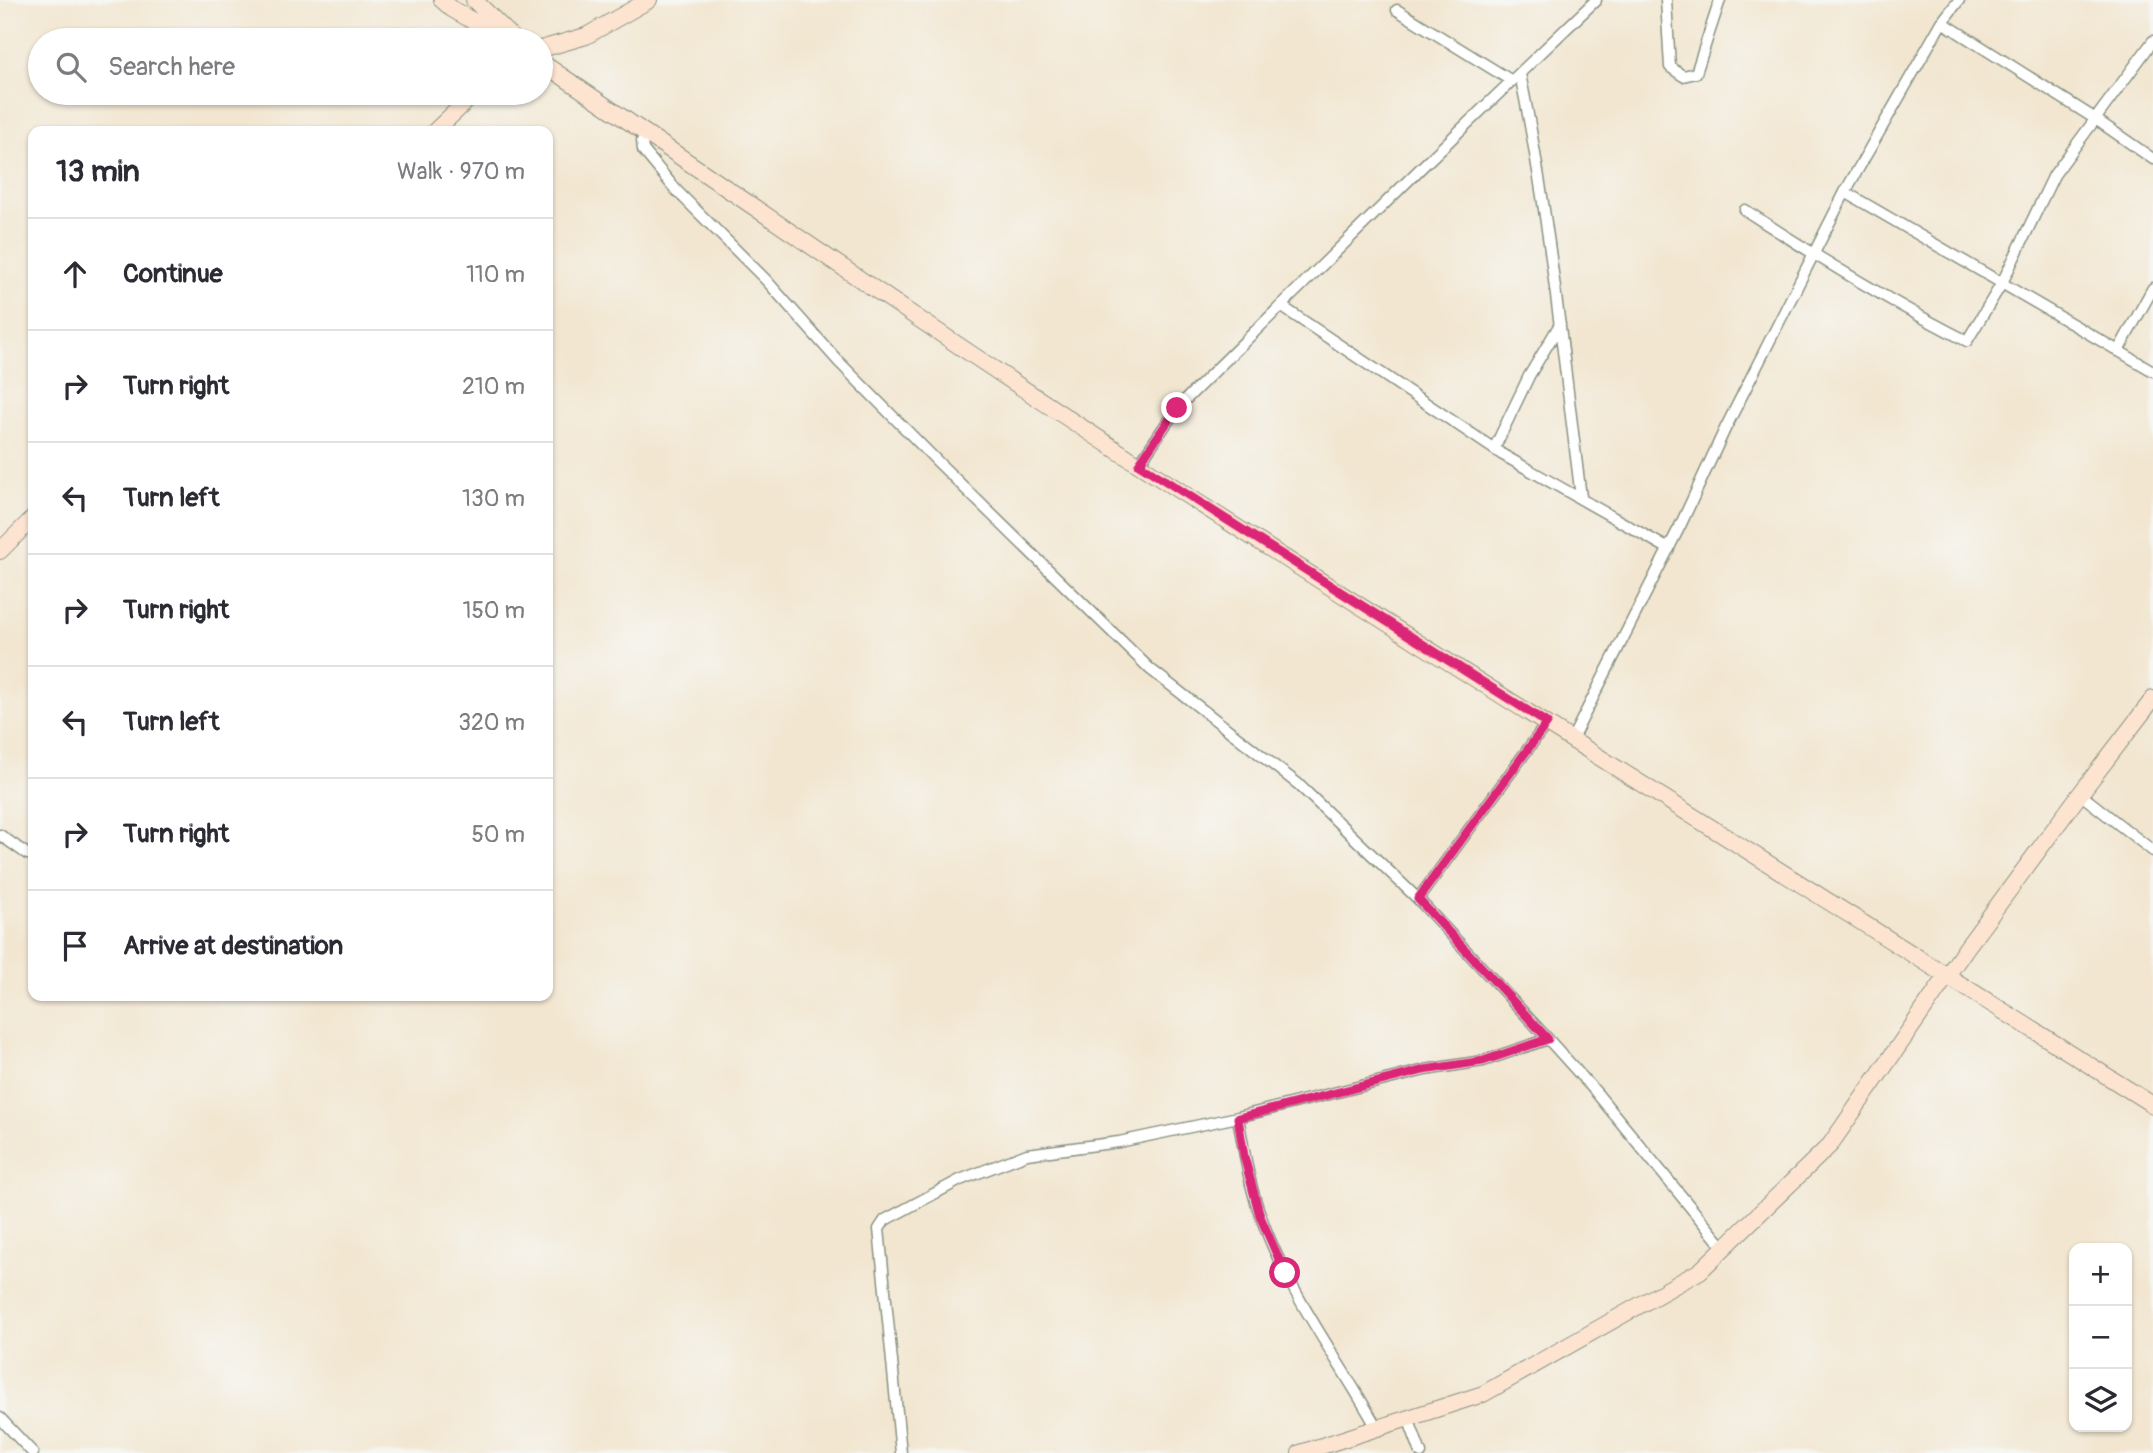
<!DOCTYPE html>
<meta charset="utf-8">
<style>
body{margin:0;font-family:Pangolin,sans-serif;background:#f7f7f7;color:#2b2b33}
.controls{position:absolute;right:21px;bottom:21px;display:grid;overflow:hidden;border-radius:14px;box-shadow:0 2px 5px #0004}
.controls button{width:63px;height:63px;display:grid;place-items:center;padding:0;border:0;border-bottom:2px solid #e1e1e2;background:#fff;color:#2b2b33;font:35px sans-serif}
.stop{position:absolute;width:21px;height:21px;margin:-16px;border:5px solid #db2777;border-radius:50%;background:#fff}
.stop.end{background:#db2777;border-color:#fff;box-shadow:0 2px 7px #0008}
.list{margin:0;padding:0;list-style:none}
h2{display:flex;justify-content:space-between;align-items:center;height:91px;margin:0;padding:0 28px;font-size:30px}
h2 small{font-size:23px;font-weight:400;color:#7c7c81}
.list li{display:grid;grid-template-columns:46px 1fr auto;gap:21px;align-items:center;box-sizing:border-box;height:112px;padding:0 28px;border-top:2px solid #e1e1e2}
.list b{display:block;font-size:26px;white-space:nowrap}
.list em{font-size:23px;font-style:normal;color:#7c7c81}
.icon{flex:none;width:38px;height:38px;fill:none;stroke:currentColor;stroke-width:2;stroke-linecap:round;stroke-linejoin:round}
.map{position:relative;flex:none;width:2153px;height:1453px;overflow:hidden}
.search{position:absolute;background:#fff;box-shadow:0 2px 5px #0004;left:28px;top:28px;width:525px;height:77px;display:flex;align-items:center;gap:18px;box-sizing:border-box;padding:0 24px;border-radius:38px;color:#7c7c81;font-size:26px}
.panel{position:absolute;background:#fff;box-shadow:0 2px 5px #0004;left:28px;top:126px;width:525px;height:875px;border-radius:14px}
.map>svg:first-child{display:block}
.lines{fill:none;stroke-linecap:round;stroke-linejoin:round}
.street-casing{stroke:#889282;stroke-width:13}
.secondary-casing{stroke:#889282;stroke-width:18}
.street{stroke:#fff;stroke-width:10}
.secondary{stroke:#fde4d1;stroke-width:16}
.route{stroke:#db2777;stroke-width:9}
</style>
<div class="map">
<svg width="2153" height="1453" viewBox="0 0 2153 1453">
<rect width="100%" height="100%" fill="#f6f6f2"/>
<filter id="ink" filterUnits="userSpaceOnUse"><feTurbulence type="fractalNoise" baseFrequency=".0143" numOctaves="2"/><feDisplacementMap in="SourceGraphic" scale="14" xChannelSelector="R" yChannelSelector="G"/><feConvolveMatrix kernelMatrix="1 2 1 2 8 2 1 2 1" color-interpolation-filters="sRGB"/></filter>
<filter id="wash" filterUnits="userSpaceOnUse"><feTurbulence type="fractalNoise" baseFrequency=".00686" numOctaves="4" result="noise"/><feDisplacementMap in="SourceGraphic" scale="28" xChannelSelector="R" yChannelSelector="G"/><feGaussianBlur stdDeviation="1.57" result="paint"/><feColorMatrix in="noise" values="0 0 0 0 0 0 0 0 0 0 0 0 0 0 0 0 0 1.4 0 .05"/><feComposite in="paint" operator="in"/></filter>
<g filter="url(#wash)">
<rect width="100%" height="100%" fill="#f2e6d0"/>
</g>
<g filter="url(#ink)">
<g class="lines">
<defs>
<path id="street" d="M1666 0 1670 67 1683 76 1696 73 1720 0
M1397 10 1512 81
M1942 22 2094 118 2153 159
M1520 74C1549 213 1563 356 1581 497
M645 133 642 141 643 150 676 190 766 280 838 361 939 463 1150 669 1298 784 1418 899 1548 1039 1483 1061 1425 1070 1238 1117 1119 1142 1027 1154 960 1180 885 1220 879 1229 901 1453
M1845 192 2153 371
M1745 210C1817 257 1890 302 1967 341L2002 283 2054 175 2153 41
M1281 306 1503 455 1669 549
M2118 351 2153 288
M1494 449 1529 376 1560 324
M1139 464 1177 408 1423 166 1596 0
M1572 739 1681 524 1725 429 1845 192 1942 22 1959 0
M2080 794 2153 851
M0 835 27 854H33
M1418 899 1547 723
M1548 1039 1595 1091 1724 1248
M1238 1117C1244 1151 1249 1185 1261 1217 1288 1293 1338 1358 1377 1428
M0 1418 33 1453
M1408 1418 1421 1453"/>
<path id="secondary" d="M442 0 452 9 506 40
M474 0 511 36
M541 49 586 36 649 0
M541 62C740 197 939 335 1141 466 1477 682 1815 893 2153 1105
M435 131 475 93
M0 551 33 518
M1300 1453 1483 1394 1700 1271 1830 1145 1967 947 2080 794 2153 699"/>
</defs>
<use href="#street" class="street-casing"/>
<use href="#secondary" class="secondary-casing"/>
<use href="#street" class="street"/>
<use href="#secondary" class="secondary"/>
</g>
</g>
<g class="lines" filter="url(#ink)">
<path class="route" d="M1177 408 1139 464 1547 723 1418 899 1548 1039 1483 1061 1424 1070 1238 1118 1244 1156 1260 1216 1285 1273"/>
</g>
</svg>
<div class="controls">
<button>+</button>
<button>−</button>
<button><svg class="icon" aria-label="layers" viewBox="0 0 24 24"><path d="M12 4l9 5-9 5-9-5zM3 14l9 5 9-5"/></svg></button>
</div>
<div class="stop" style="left:1285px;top:1273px"></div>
<div class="stop end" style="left:1177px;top:408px"></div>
<div class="search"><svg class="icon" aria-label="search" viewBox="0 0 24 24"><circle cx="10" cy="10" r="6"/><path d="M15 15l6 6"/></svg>Search here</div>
<section class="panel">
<h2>13 min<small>Walk · 970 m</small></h2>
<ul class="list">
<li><svg class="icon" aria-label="ahead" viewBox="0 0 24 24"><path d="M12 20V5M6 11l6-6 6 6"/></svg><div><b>Continue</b></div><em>110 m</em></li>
<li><svg class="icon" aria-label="right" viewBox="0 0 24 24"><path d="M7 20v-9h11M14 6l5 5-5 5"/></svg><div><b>Turn right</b></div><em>210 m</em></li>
<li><svg class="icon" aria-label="left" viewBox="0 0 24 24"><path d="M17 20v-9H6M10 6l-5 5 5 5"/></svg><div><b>Turn left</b></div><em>130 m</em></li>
<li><svg class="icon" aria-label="right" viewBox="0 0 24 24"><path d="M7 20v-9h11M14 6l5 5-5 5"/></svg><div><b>Turn right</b></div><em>150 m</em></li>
<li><svg class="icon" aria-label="left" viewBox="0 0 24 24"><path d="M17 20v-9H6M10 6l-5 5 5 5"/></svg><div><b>Turn left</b></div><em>320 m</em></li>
<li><svg class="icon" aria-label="right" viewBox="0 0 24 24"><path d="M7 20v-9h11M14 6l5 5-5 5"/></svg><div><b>Turn right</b></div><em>50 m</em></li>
<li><svg class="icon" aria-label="arrive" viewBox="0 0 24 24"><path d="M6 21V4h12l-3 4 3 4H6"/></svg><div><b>Arrive at destination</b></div></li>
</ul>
</section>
</div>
